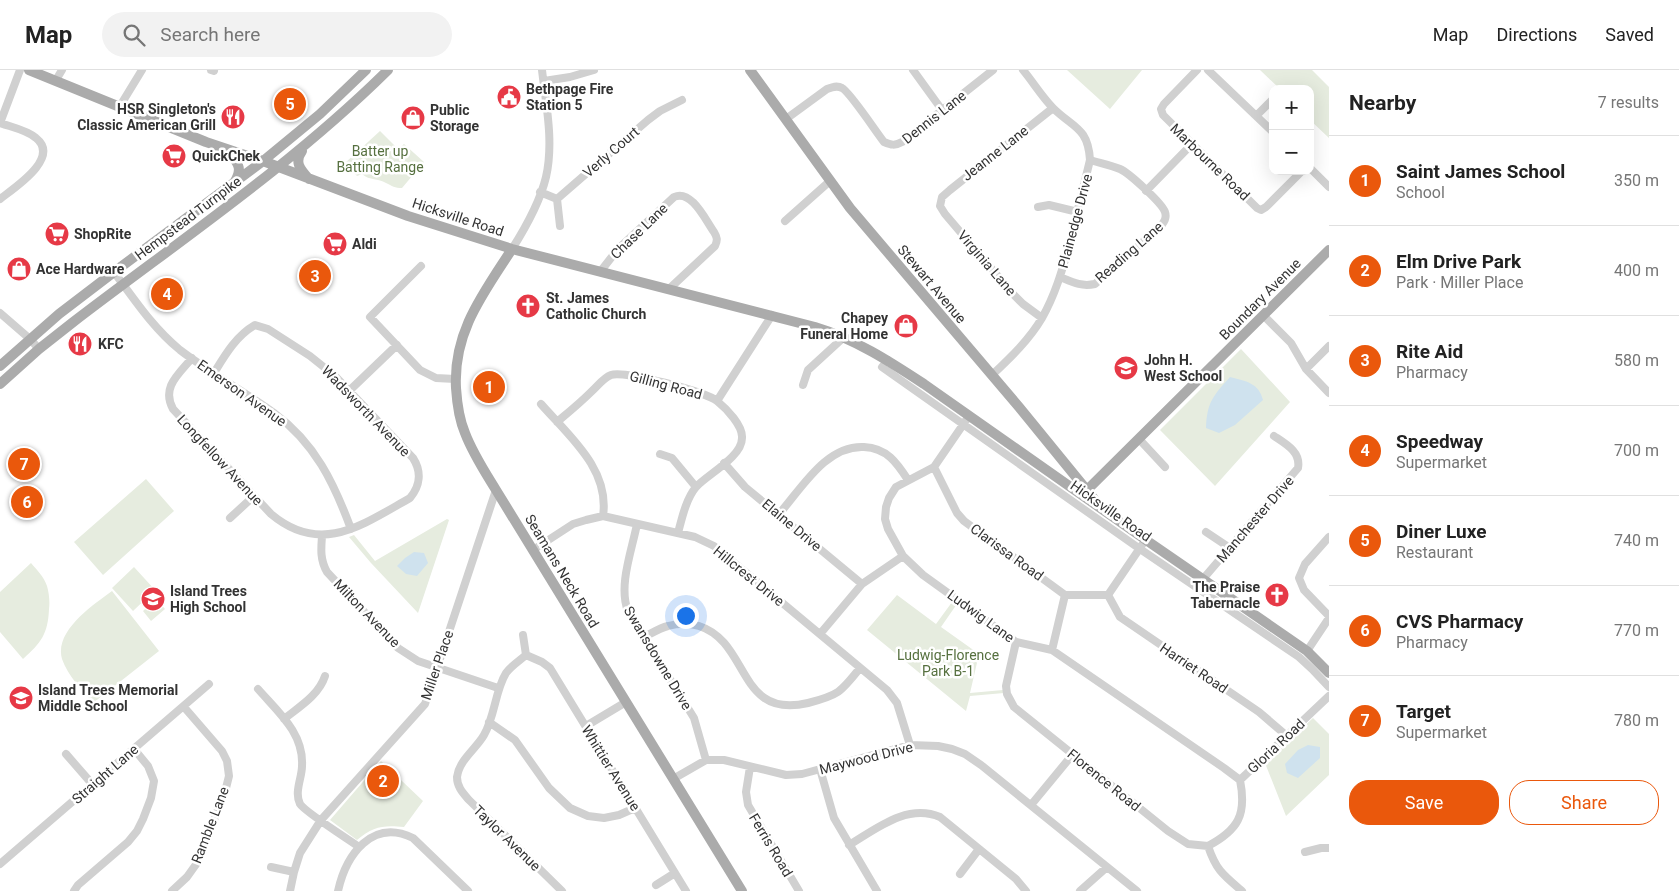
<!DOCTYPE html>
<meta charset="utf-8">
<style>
body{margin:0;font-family:Roboto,sans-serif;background:#f2f2f2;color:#222}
.controls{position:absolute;right:15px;top:15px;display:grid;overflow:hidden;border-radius:10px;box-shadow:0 5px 20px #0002}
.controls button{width:45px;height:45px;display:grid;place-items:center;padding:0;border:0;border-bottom:1px solid #e0e0e0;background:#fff;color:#222;font:25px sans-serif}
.you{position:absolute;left:685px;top:545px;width:18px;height:18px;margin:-12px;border:4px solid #fff;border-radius:50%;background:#1a73e8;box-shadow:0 0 0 8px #1a73e833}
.badge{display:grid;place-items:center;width:32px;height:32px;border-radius:50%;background:#ea580c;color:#fff;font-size:16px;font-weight:700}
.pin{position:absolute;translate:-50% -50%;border:2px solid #fff;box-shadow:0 1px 5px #0006}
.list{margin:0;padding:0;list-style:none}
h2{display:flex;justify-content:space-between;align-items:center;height:65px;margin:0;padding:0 20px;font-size:21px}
h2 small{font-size:16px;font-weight:400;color:#767676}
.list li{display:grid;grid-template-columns:32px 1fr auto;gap:15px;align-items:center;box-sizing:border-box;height:90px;padding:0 20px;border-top:1px solid #e0e0e0}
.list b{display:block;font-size:19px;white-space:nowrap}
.list p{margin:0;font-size:16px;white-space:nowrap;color:#767676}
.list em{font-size:16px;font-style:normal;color:#767676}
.actions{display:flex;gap:10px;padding:15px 20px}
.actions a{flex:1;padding:11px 0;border:1px solid #ea580c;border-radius:20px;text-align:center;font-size:18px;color:#ea580c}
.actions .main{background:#ea580c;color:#fff}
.icon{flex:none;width:28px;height:28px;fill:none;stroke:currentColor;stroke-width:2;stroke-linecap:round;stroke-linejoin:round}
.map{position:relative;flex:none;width:1329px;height:821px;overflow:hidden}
header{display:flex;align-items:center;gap:30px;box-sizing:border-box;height:70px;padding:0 25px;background:#fff;border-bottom:1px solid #e0e0e0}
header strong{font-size:24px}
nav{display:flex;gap:28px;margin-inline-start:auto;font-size:18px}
.search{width:350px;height:45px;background:#f2f2f2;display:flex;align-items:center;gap:12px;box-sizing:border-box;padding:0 18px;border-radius:28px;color:#767676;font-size:19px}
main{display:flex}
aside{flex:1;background:#fff}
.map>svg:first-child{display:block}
.green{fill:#e6ecdf}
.water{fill:#cfe2ee}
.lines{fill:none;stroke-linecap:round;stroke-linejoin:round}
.minor{stroke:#d0d0d0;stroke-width:8}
.major{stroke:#ababab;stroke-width:10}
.labels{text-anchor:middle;stroke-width:5;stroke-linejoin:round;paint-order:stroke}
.poi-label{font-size:14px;font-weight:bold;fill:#333;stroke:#fff;text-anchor:start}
.street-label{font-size:14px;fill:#333;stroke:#fff}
.park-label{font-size:14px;fill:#56703f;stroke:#fff}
</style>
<header>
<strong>Map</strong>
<div class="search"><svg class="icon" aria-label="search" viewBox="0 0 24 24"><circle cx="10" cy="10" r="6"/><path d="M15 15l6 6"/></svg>Search here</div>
<nav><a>Map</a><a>Directions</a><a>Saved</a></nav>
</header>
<main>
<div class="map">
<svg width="1329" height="821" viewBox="0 0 1329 821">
<rect width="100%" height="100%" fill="#fff"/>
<path class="green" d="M1067 0H1142L1110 39Z
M1260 0H1312L1329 17V68L1310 50V19H1280Z
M380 61 398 79 404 74 424 92 402 118C395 118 392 116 386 113 378 108 370 111 362 104L357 106 345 93Z
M1241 279 1290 332 1215 416 1160 360Z
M146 409 174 441 103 505 74 472Z
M447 449 449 450 418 543 371 493 349 467 354 465 375 491Z
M31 493C37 500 44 507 47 516 49 523 50 532 49 539 48 564 41 573 23 589L0 562V522Z
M134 497 155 520 133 541 112 518Z
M112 521 159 581 93 633C82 620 68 606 62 589 54 561 93 535 112 521Z
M897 525 936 554 955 528 959 531 941 557 979 584 970 623 1003 620 1004 623 970 626 966 641 867 560Z
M156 529 165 539 151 551 143 541Z
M1313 648 1329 664V705L1286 746 1265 693Z
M381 691 423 731 404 757C384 755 373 756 357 770L330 750Z"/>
<path class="water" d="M1230 307C1246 311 1259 313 1263 330L1235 355 1219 363 1206 358C1207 332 1213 326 1230 307Z
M414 482 424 483 428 493 417 506 406 504 397 496 405 488Z
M1308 675 1320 677V688L1298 708 1287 703 1285 694 1298 680Z"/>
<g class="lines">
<path class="minor" d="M211 0 214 1
M913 0 942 40
M1197 0 1164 34 1161 39 1163 45 1257 138 1261 140 1266 137 1302 101
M1208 0 1273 62
M56 10 62 0
M544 11 570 7 594 0
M120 36 142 0
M1256 46 1273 29
M786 49 827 19C832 17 837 15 842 18 850 22 876 62 884 72 891 75 895 76 902 72L993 0
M0 53C11 57 27 60 36 68 61 88 14 118 0 129
M0 53 20 0
M1310 98 1329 117
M1146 121 1192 74
M540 122 557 129 648 50 660 41 682 30
M557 129 560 156
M1038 137 1049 135 1078 142
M785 151 830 111
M512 179C526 157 540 132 546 107 554 72 546 35 542 0
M421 196 370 247 420 300 436 308 455 309
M114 202C134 229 153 258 180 280 210 303 244 321 274 343 315 373 334 413 351 459
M600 202 618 179 674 127C691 119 705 149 714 162 717 167 718 170 715 176L669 219
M1060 207C1072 212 1081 217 1095 214L1161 156C1164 152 1167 148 1165 142 1162 133 1129 103 1120 99 1111 95 1100 93 1090 90
M0 243 30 269 39 279
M1263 245 1291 273 1306 299 1329 323
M1042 248 1023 234 1014 225 945 144 940 136 942 127 950 120 1053 38
M192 288C179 304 161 317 173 339L271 444C321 486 362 455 410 428 420 416 422 402 413 388L335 306 310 286 268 259 255 255C236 266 225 285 214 303
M888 290 882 297 1140 479 1299 587 1312 599 1329 617
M1306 299 1329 276
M992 305C1011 287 1029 270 1042 248 1055 225 1062 201 1069 176 1076 147 1083 119 1090 90 1088 57 1073 58 1053 38 1042 27 1033 12 1023 0
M803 315 808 300 844 267
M349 321 397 275
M717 331 772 245
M541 334C569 366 610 399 603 446
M969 346 934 397 896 417 889 428 886 437 885 449 888 459 903 486 923 505 1016 572 1052 580 1224 698 1240 710
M557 352C569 342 580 333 591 322 598 316 603 308 611 305 624 300 706 322 717 331 727 339 743 356 742 368 742 387 708 404 696 417 686 429 682 448 678 463
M1139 369 1165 397
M660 384 672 388 696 417
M724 393 745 417 862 514
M934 397 957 443 964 451 1065 525H1108
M779 444C802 418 826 375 864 377 887 378 897 393 908 410
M230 448 254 426
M637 454C632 480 618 516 628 541L694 648 706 690
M1206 462 1230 478
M322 466C321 479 320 490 327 502L398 578 418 591 498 618
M1329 467 1305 494 1299 508 1304 520 1329 546
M533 480 573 454 586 450 603 446 695 467 714 476 887 620 897 633 910 675
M1203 509 1298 398C1301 382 1286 374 1274 366
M1108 525 1120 547 1259 642 1287 666
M1108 525 1142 475
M820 564 862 514 903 486
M523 565 526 585
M644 567C652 563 660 558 668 556 678 553 689 553 699 556 750 572 737 650 808 633 839 625 841 622 860 598
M1016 572 1006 616 1007 624 1014 637 1168 761 1188 774 1208 776
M1052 580 1065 525
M1307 581 1329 548
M526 585C519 591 511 596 506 603 495 621 495 646 484 665 476 679 459 690 457 707 457 717 463 723 469 730L562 821
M526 585 542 592 550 598 686 821
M258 619C278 642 304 663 302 696 302 708 294 722 300 734 305 742 348 769 359 777
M284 649C299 637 319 625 325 606
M489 652 515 670 549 718 570 738 588 746 604 748 619 745 635 738
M586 656 626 632
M66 684 93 715
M750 697 746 722 748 735 799 821
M820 699 834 748 877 821
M673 709 706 690H724L786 705 802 704 910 675 938 676 952 679 965 684 981 695 1137 821
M1031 735 1073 684
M849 775C876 759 907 733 940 747L1016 809 1026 821
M1208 776C1238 760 1247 745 1240 710L1329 626
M1208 776C1216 800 1223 805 1242 821
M1305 782 1321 778H1329
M0 794 209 614
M271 797 294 802
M960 804 979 779
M656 815 675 803
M74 821 78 815 128 772 137 761 143 749 151 728 154 711 148 696 134 679
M172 821 187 807 197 793 225 722 229 706 227 691 222 681 184 637
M290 821 294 802 300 783 321 750 425 634 496 420
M338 821C346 785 372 748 413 768L468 821
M1080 821 1107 797"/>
<path class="major" d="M29 0 206 72 263 91 408 146 512 179 815 257C855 269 889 291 924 314L1146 470 1307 581 1329 603
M750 0 850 138 1019 337 1094 429
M228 80C237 93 244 97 234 113
M302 81C294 92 300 99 309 109
M512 179C483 224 453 262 456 318 457 333 459 349 465 363 473 384 485 402 496 420L742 821
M0 296 59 244 114 202 263 91 320 44 366 0
M0 314 39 279 72 253C179 171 292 95 388 0
M1083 424 1329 180"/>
</g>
<defs>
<symbol id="civic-disc" viewBox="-11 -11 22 22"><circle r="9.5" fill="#e63946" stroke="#fff"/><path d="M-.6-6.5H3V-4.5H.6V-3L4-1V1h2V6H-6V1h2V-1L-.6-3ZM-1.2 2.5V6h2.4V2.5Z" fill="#fff"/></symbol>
<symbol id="restaurant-disc" viewBox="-11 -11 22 22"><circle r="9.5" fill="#e63946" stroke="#fff"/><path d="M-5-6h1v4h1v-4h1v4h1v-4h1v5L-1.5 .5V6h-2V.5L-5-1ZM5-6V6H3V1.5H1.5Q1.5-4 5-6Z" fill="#fff"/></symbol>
<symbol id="shop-disc" viewBox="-11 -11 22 22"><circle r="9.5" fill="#e63946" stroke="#fff"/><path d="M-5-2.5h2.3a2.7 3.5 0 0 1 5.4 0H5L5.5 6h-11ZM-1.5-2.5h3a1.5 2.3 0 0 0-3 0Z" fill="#fff"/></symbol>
<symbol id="supermarket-disc" viewBox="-11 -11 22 22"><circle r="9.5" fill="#e63946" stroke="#fff"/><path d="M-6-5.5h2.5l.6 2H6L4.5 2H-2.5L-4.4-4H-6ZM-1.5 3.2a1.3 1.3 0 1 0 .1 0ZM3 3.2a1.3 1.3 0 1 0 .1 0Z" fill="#fff"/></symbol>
<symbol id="church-disc" viewBox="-11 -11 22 22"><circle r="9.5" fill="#e63946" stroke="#fff"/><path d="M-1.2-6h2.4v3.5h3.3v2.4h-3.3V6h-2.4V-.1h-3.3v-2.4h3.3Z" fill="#fff"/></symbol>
<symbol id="school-disc" viewBox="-11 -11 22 22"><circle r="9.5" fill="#e63946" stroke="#fff"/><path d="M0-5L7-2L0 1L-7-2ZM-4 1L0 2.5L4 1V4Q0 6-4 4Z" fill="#fff"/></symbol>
</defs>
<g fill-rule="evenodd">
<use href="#civic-disc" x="495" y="13" width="28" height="28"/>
<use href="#restaurant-disc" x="219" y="33" width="28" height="28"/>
<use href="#shop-disc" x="399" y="34" width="28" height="28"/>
<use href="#supermarket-disc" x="160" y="72" width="28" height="28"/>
<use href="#supermarket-disc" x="43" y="150" width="28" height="28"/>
<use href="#supermarket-disc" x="321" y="160" width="28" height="28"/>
<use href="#shop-disc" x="5" y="185" width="28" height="28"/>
<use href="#church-disc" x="514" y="222" width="28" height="28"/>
<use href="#shop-disc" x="892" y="242" width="28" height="28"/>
<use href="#restaurant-disc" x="66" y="260" width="28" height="28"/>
<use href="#school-disc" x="1112" y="284" width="28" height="28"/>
<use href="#church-disc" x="1263" y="511" width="28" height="28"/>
<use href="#school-disc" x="139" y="515" width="28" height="28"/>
<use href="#school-disc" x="7" y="614" width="28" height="28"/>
</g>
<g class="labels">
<g class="poi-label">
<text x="526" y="24">Bethpage Fire<tspan x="526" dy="16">Station 5</tspan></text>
<text x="216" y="44" text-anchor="end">HSR Singleton's<tspan x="216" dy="16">Classic American Grill</tspan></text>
<text x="430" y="45">Public<tspan x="430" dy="16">Storage</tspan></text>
<text x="192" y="91">QuickChek</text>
<text x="74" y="169">ShopRite</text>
<text x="352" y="179">Aldi</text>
<text x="36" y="204">Ace Hardware</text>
<text x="546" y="233">St. James<tspan x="546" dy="16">Catholic Church</tspan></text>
<text x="888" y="253" text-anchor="end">Chapey<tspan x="888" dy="16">Funeral Home</tspan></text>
<text x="98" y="279">KFC</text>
<text x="1144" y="295">John H.<tspan x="1144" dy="16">West School</tspan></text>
<text x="1260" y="522" text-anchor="end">The Praise<tspan x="1260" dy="16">Tabernacle</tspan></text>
<text x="170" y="526">Island Trees<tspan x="170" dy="16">High School</tspan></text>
<text x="38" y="625">Island Trees Memorial<tspan x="38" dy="16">Middle School</tspan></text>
</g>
<g class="street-label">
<text transform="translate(934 47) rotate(-38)" y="5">Dennis Lane</text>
<text transform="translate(611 82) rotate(-41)" y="5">Verly Court</text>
<text transform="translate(995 83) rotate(-38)" y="5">Jeanne Lane</text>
<text transform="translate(1210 92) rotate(44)" y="5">Marbourne Road</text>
<text transform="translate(458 147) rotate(18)" y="5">Hicksville Road</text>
<text transform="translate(188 148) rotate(-37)" y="5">Hempstead Turnpike</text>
<text transform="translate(1075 151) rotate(-75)" y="5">Plainedge Drive</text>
<text transform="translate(639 161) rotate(-44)" y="5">Chase Lane</text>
<text transform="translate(1129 182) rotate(-41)" y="5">Reading Lane</text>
<text transform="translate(987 193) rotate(49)" y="5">Virginia Lane</text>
<text transform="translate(932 214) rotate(50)" y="5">Stewart Avenue</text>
<text transform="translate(1260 229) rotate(-45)" y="5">Boundary Avenue</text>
<text transform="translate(666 315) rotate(15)" y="5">Gilling Road</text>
<text transform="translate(242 323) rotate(35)" y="5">Emerson Avenue</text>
<text transform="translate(366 341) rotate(46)" y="5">Wadsworth Avenue</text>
<text transform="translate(220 390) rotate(47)" y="5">Longfellow Avenue</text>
<text transform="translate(1111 441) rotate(35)" y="5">Hicksville Road</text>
<text transform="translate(1255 449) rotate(-49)" y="5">Manchester Drive</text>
<text transform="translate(792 455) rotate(40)" y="5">Elaine Drive</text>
<text transform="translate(1007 482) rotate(36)" y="5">Clarissa Road</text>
<text transform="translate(562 501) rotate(59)" y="5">Seamans Neck Road</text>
<text transform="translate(749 506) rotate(39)" y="5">Hillcrest Drive</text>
<text transform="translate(367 543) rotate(46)" y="5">Milton Avenue</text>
<text transform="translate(981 546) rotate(36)" y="5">Ludwig Lane</text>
<text transform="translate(658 588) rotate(59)" y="5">Swansdowne Drive</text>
<text transform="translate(437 595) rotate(-71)" y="5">Miller Place</text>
<text transform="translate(1194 598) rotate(34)" y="5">Harriet Road</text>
<text transform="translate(1276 676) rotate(-43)" y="5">Gloria Road</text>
<text transform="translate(866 688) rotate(-14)" y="5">Maywood Drive</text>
<text transform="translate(611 698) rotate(58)" y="5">Whittier Avenue</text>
<text transform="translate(105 704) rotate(-41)" y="5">Straight Lane</text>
<text transform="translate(1104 710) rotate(39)" y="5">Florence Road</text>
<text transform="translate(210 755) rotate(-69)" y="5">Ramble Lane</text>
<text transform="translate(507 768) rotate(44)" y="5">Taylor Avenue</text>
<text transform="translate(771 775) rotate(59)" y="5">Ferris Road</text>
</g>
<g class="park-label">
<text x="380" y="86">Batter up<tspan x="380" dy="16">Batting Range</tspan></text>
<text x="948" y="590">Ludwig-Florence<tspan x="948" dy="16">Park B-1</tspan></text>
</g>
</g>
</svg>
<div class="controls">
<button>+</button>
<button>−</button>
</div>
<div class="you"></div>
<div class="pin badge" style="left:489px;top:317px">1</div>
<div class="pin badge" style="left:383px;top:711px">2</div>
<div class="pin badge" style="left:315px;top:206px">3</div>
<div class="pin badge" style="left:167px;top:224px">4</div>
<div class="pin badge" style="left:290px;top:34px">5</div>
<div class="pin badge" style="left:27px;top:432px">6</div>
<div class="pin badge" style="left:24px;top:394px">7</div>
</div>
<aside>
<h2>Nearby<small>7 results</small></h2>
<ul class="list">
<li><span class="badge">1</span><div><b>Saint James School</b><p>School</p></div><em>350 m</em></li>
<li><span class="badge">2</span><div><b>Elm Drive Park</b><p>Park · Miller Place</p></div><em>400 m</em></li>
<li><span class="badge">3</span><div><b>Rite Aid</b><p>Pharmacy</p></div><em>580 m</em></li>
<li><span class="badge">4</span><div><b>Speedway</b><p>Supermarket</p></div><em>700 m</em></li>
<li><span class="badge">5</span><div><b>Diner Luxe</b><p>Restaurant</p></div><em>740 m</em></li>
<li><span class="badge">6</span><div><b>CVS Pharmacy</b><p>Pharmacy</p></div><em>770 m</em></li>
<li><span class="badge">7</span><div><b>Target</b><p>Supermarket</p></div><em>780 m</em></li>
</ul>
<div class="actions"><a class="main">Save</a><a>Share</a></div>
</aside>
</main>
